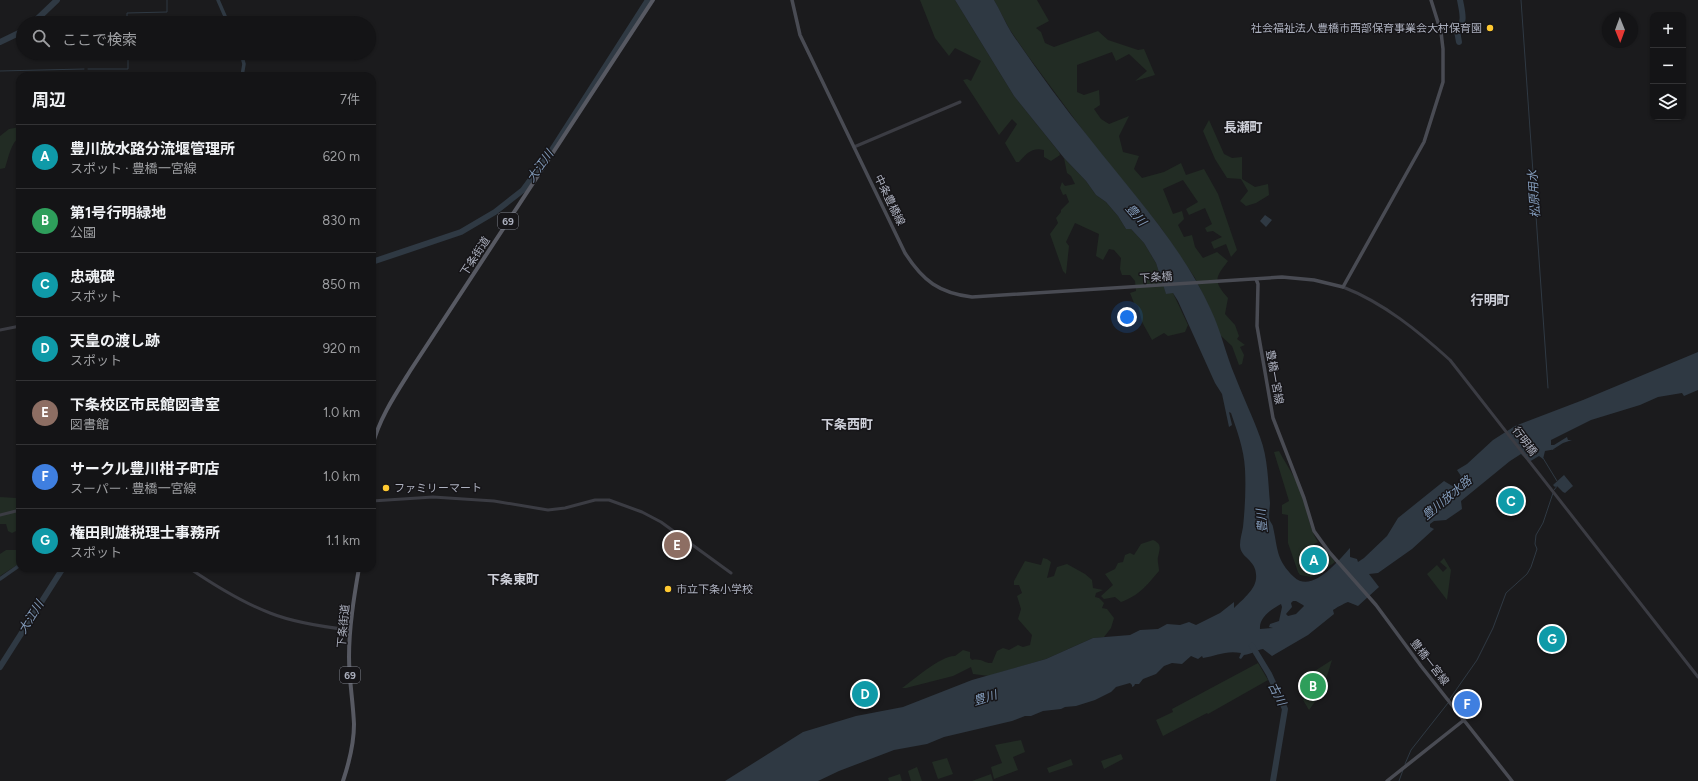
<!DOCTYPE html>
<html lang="ja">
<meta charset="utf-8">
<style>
body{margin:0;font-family:Figtree,"Noto Sans JP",sans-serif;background:#212123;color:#f1f3f6}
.controls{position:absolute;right:12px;top:12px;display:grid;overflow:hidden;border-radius:8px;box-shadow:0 1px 3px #0004}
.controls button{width:36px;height:36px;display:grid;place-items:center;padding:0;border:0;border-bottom:1px solid #333335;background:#141416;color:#f1f3f6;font:20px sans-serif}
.compass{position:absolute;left:1602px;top:12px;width:36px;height:36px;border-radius:50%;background:#141416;box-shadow:0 1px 3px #0004;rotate:179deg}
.you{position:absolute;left:1127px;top:317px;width:14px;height:14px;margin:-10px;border:3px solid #fff;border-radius:50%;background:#1a73e8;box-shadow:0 0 0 6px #1a73e833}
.badge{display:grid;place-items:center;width:26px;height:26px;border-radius:50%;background:#ffc931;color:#fff;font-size:13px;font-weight:700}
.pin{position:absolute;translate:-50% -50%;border:2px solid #fff;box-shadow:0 1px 4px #0006}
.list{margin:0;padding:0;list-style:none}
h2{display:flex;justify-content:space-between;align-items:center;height:52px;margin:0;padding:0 16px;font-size:17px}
h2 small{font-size:13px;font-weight:400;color:#9d9ea1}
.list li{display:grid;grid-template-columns:26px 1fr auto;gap:12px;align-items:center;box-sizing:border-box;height:64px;padding:0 16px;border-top:1px solid #333335}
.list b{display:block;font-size:15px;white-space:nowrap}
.list p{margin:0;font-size:13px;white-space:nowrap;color:#9d9ea1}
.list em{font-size:13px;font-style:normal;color:#9d9ea1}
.icon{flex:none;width:22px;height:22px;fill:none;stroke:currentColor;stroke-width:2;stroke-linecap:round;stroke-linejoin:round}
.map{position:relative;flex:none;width:1698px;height:781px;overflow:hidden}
.search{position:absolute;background:#141416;box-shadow:0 1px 3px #0004;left:16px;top:16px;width:360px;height:44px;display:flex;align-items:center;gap:10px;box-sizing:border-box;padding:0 14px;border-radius:22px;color:#9d9ea1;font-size:15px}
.panel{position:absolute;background:#141416;box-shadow:0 1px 3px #0004;left:16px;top:72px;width:360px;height:500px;border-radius:12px}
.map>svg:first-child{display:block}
.green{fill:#222c24}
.water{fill:#2f3943;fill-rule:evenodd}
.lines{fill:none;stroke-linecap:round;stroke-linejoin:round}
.stream{stroke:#2f3943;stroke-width:1}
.canal{stroke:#2f3943;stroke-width:3.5}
.river{stroke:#2f3943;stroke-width:6}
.tertiary{stroke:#3b3c43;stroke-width:3}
.secondary{stroke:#494b53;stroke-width:3.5}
.primary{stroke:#575962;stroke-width:4}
.poi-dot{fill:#ffc931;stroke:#161518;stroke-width:1.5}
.labels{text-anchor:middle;stroke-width:3;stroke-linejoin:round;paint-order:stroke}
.shield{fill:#161518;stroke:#7f828c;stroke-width:1}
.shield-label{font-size:10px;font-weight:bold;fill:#acb0be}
.poi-label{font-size:11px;fill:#acb0be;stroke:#161518;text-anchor:start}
.street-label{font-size:11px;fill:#acb0be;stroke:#161518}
.water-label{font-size:12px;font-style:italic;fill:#829bba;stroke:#161518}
.quarter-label{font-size:13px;font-weight:bold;fill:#ced0d9;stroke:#161518}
</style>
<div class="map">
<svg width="1698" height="781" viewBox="0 0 1698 781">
<rect width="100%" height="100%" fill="#1b1b1d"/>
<path class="green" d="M920 0H955L1014 96 1059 152 1060 155 1051 161 1044 157V150C1032 147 1026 154 1019 162H1016L1005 143 1017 124 1012 119 999 135 963 80 967 79 971 81 981 61 955 48 949 56 935 38Z
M994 0H1037L1049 21 1036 28 1041 32 1045 43 1054 47 1098 31 1108 40 1138 50 1144 49 1155 75 1135 81 1147 71 1129 54 1116 61 1112 52 1077 65V92L1084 95 1099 90 1100 105 1094 109 1101 119 1109 124 1129 116 1119 136 1123 152 1139 156 1134 169 1142 178 1164 172 1181 163 1186 175 1204 169 1218 194 1237 250 1231 257 1226 244 1214 249 1211 242 1222 237 1213 231 1207 232 1205 228 1212 224 1205 208 1189 215 1186 209 1198 202 1183 180 1163 189 1173 214 1182 211 1184 219 1178 225 1184 237 1192 235 1195 247 1203 258 1217 252 1228 261C1215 278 1213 281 1228 298L1225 314 1235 325 1239 336 1237 339 1245 345 1240 347 1244 355 1242 364 1239 365 1232 346 1220 335 1211 311 1195 278 1161 228 1090 140 1028 56 1010 30Z
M1209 120 1224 154 1232 158 1242 157V179L1255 187 1268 184 1269 195 1256 203 1246 206 1240 201 1248 191 1241 179 1227 178 1215 159 1203 131Z
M20 127V136C10 145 9 156 5 168L0 169V136L9 129Z
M1064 158 1086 181 1096 195 1106 202 1118 216 1126 229H1131L1144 243 1156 263 1166 293H1173L1188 325 1185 332 1168 336 1164 333 1152 340 1142 322 1138 306 1134 303 1130 293 1136 291 1135 281 1130 275H1122L1120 269 1121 258 1114 250 1109 249 1103 260 1096 256 1099 234 1075 223 1066 242 1069 246 1066 274 1063 271 1050 234 1058 223 1056 218 1061 212V210L1069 202 1066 194 1063 195 1060 188 1062 182 1065 186 1075 184 1071 176 1067 173Z
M1279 451C1287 466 1298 481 1303 498 1308 513 1309 528 1318 542L1314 544V549L1306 556 1314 565 1328 553 1335 562C1330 566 1317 574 1311 577L1300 575 1298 572 1288 543V515L1282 514V505L1289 501 1274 452Z
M0 497 16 498 20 503V529L12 533 8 531 6 524H0Z
M1153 540C1162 544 1160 548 1158 557 1157 560 1159 566 1159 571 1146 586 1140 595 1121 602L1115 597 1104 599 1101 596 1113 585 1105 574 1115 569 1118 563 1123 562 1125 555 1130 553 1134 555 1141 544Z
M6 550H20V563L0 576V554Z
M1043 558 1047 559 1051 562 1047 578 1054 576 1057 567 1067 564 1085 574 1092 580 1093 588 1103 590 1096 593 1095 597 1099 598 1104 603 1102 608 1107 609 1114 618 1111 628 1104 637 1093 638 1046 659 998 673 989 676 973 674 971 667 953 676 906 688H902C913 680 942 655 955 656L963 650 970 652V658L972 660C982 658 985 664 992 663L997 651 1003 648 1009 650 1018 645 1023 647 1030 645 1032 635 1018 619 1021 609 1017 596 1022 593 1019 585H1014V581L1025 561 1041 565Z
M1444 558 1451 570 1447 600 1427 574 1437 565 1443 572 1447 568 1440 562Z
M1332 660 1322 692 1309 710 1303 700 1308 696 1299 681Z
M1258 663 1268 680 1208 714 1207 713 1163 736 1156 720 1173 712 1172 709Z
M1021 740 1025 752 1013 757 1018 770 994 779 991 767 1002 763 995 745Z
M1121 754 1123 759 1104 769 1101 761Z
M947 758 953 774 938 779 932 762Z
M1071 759 1073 765 1049 773 1047 768Z
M917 767 922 781H911L908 771Z
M900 774 902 781H889L888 778Z
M991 774 993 781H972Z"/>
<path class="water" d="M955 0H994C1000 10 1005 22 1011 32 1036 69 1062 105 1090 139 1133 194 1182 246 1211 310 1221 331 1226 355 1235 376 1243 397 1253 417 1260 437 1268 458 1268 481 1270 503 1270 508 1268 517 1270 521 1271 523 1273 525 1273 527 1278 549 1276 560 1294 577 1312 594 1338 561 1350 548V557L1357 559 1358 562 1364 558 1387 536 1398 518 1444 481 1454 487 1459 484V479L1461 476 1457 470 1467 464 1493 440 1515 426 1583 400 1698 352V390L1684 396 1682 393 1658 397 1640 405 1591 420 1551 440V445H1554L1567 437 1568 440H1572L1563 443 1552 450 1556 449 1545 451 1543 459 1539 456 1529 462 1521 454 1510 461 1461 501 1462 509 1446 520 1434 521 1430 524V527L1434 529 1412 549 1378 573 1369 574 1379 587 1358 606 1348 602C1343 604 1336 608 1333 610L1334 614 1308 635 1272 656 1263 649C1256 650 1252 654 1244 655L1241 659 1239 658 1241 653C1226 650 1216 656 1203 658L1202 656 1198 659 1191 656 1182 664 1172 663 1164 666 1156 674 1143 679 1139 684H1135L1134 686 1132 687V685L1130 683 1116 687 1111 692 1095 700 1076 706 1065 707 1061 709 1043 711 1031 716H1025L1012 721 944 737 927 744 894 750 839 771 818 781H725L803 732 856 716 903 707 972 680 1046 659 1093 638 1130 635 1140 630 1158 629 1167 624 1180 625 1189 622 1196 625 1220 613 1234 602V608C1241 601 1255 590 1256 579 1258 559 1240 559 1240 545 1240 539 1242 533 1243 527 1245 508 1246 488 1245 469 1244 449 1237 431 1231 413L1229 412 1232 425 1229 427 1222 394 1215 383 1178 301 1173 293 1166 294 1156 263 1144 243 1131 229H1126L1118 216 1106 202 1096 195 1086 181 1064 158 1014 96ZM1293 601H1296L1303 605 1304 606 1296 614 1288 616 1286 614 1292 607 1291 603ZM1281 604 1282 607 1279 621 1270 624 1269 627 1273 628 1260 629C1259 617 1272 609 1281 604Z
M1265 215 1272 220 1266 227 1260 221Z
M1564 475 1573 486 1565 493 1563 492 1557 486 1555 487 1553 485Z"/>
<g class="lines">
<path class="stream" d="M1521 0 1548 388
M127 23V13L167 12V0
M88 69H128V53
M0 71 84 69
M1543 458 1557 481
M1554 490 1558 485
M1449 700 1477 660 1493 628 1506 593 1527 574 1531 567 1537 549 1535 544 1536 535 1543 523 1553 493
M1405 764 1411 750 1448 703
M1399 781 1403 770"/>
<path class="canal" d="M218 0 228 23
M241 53 244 64 242 76
M0 579 20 565"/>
<path class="river" d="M33 23 57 0
M0 42 23 31
M1459 42 1457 31C1466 23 1462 11 1460 0
M372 262 461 232 495 212 523 190 548 156 648 0
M1252 646 1269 674 1285 709 1273 781
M0 667 63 568"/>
<path class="tertiary" d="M854 147 960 102
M1343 287C1384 303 1418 331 1450 360L1698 677
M0 330 20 326
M372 501 433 497 494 501 548 510 565 508 595 500H609L642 512 661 522 731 573
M0 515 20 510
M189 568C214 585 241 602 270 613 295 623 324 627 350 630"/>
<path class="secondary" d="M792 0 800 35 905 253C923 281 939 293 972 297L1282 277 1314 280 1343 287 1424 142 1443 82V49L1441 32 1431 0
M1256 279 1258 284 1257 326 1273 418 1304 498 1314 531 1330 553 1376 605 1421 666 1512 781
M1387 781 1464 720"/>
<path class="primary" d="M372 447C379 418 397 392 412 368L653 0
M343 781C349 763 354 744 354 724 353 701 349 679 349 657 349 627 354 597 359 568"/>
</g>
<g class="poi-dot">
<circle cx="1490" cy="28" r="4"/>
<circle cx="386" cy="488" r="4"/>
<circle cx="668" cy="589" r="4"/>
</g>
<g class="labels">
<g class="shield">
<rect x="498" y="213" width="20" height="16" rx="3"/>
<rect x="340" y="667" width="20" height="16" rx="3"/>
</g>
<g class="shield-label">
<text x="508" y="225">69</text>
<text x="350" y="679">69</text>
</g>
<g class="poi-label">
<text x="1482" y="32" text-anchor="end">社会福祉法人豊橋市西部保育事業会大村保育園</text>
<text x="394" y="492">ファミリーマート</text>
<text x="676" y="593">市立下条小学校</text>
</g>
<g class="street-label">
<text transform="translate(890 200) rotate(64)" y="4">中条豊橋線</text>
<text transform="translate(475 256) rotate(-57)" y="4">下条街道</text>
<text transform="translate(1156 277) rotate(-4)" y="4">下条橋</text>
<text transform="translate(1275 377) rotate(80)" y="4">豊橋一宮線</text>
<text transform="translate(1525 441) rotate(53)" y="4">行明橋</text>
<text transform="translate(343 626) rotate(-85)" y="4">下条街道</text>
<text transform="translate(1430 662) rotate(52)" y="4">豊橋一宮線</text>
</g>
<g class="water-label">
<text transform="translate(540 166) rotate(-54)" y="4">大江川</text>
<text transform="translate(1534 194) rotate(-94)" y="4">松原用水</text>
<text transform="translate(1136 215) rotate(49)" y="4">豊川</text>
<text transform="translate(1447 498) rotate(-40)" y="4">豊川放水路</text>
<text transform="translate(1262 521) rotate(-95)" y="4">豊川</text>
<text transform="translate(31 617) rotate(-58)" y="4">大江川</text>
<text transform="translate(1277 694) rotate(63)" y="4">古川</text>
<text transform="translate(985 698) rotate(-17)" y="4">豊川</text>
</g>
<g class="quarter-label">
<text x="1243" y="132">長瀬町</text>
<text x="1490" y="305">行明町</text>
<text x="847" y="429">下条西町</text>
<text x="513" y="584">下条東町</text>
</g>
</g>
</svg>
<div class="controls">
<button>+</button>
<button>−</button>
<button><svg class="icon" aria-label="layers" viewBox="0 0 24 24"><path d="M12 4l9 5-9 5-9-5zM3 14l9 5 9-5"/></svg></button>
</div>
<svg class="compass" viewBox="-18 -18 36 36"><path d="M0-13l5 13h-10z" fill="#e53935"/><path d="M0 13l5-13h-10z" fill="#9d9ea1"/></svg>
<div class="you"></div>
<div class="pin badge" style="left:1314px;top:560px;background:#0f9aa8">A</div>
<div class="pin badge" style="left:1313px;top:686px;background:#2e9e5b">B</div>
<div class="pin badge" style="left:1511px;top:501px;background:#0f9aa8">C</div>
<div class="pin badge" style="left:865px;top:694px;background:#0f9aa8">D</div>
<div class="pin badge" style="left:677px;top:545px;background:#8d6e63">E</div>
<div class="pin badge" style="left:1467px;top:704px;background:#3f7fe0">F</div>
<div class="pin badge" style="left:1552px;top:639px;background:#0f9aa8">G</div>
<div class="search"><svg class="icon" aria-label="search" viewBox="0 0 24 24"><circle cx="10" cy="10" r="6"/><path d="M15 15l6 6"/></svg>ここで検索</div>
<section class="panel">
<h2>周辺<small>7件</small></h2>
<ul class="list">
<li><span class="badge" style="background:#0f9aa8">A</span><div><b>豊川放水路分流堰管理所</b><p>スポット · 豊橋一宮線</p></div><em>620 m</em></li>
<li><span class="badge" style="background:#2e9e5b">B</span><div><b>第1号行明緑地</b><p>公園</p></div><em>830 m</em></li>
<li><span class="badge" style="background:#0f9aa8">C</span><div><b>忠魂碑</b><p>スポット</p></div><em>850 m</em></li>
<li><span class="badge" style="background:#0f9aa8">D</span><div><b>天皇の渡し跡</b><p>スポット</p></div><em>920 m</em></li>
<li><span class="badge" style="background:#8d6e63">E</span><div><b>下条校区市民館図書室</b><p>図書館</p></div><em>1.0 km</em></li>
<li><span class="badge" style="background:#3f7fe0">F</span><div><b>サークル豊川柑子町店</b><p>スーパー · 豊橋一宮線</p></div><em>1.0 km</em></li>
<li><span class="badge" style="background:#0f9aa8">G</span><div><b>権田則雄税理士事務所</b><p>スポット</p></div><em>1.1 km</em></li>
</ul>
</section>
</div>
